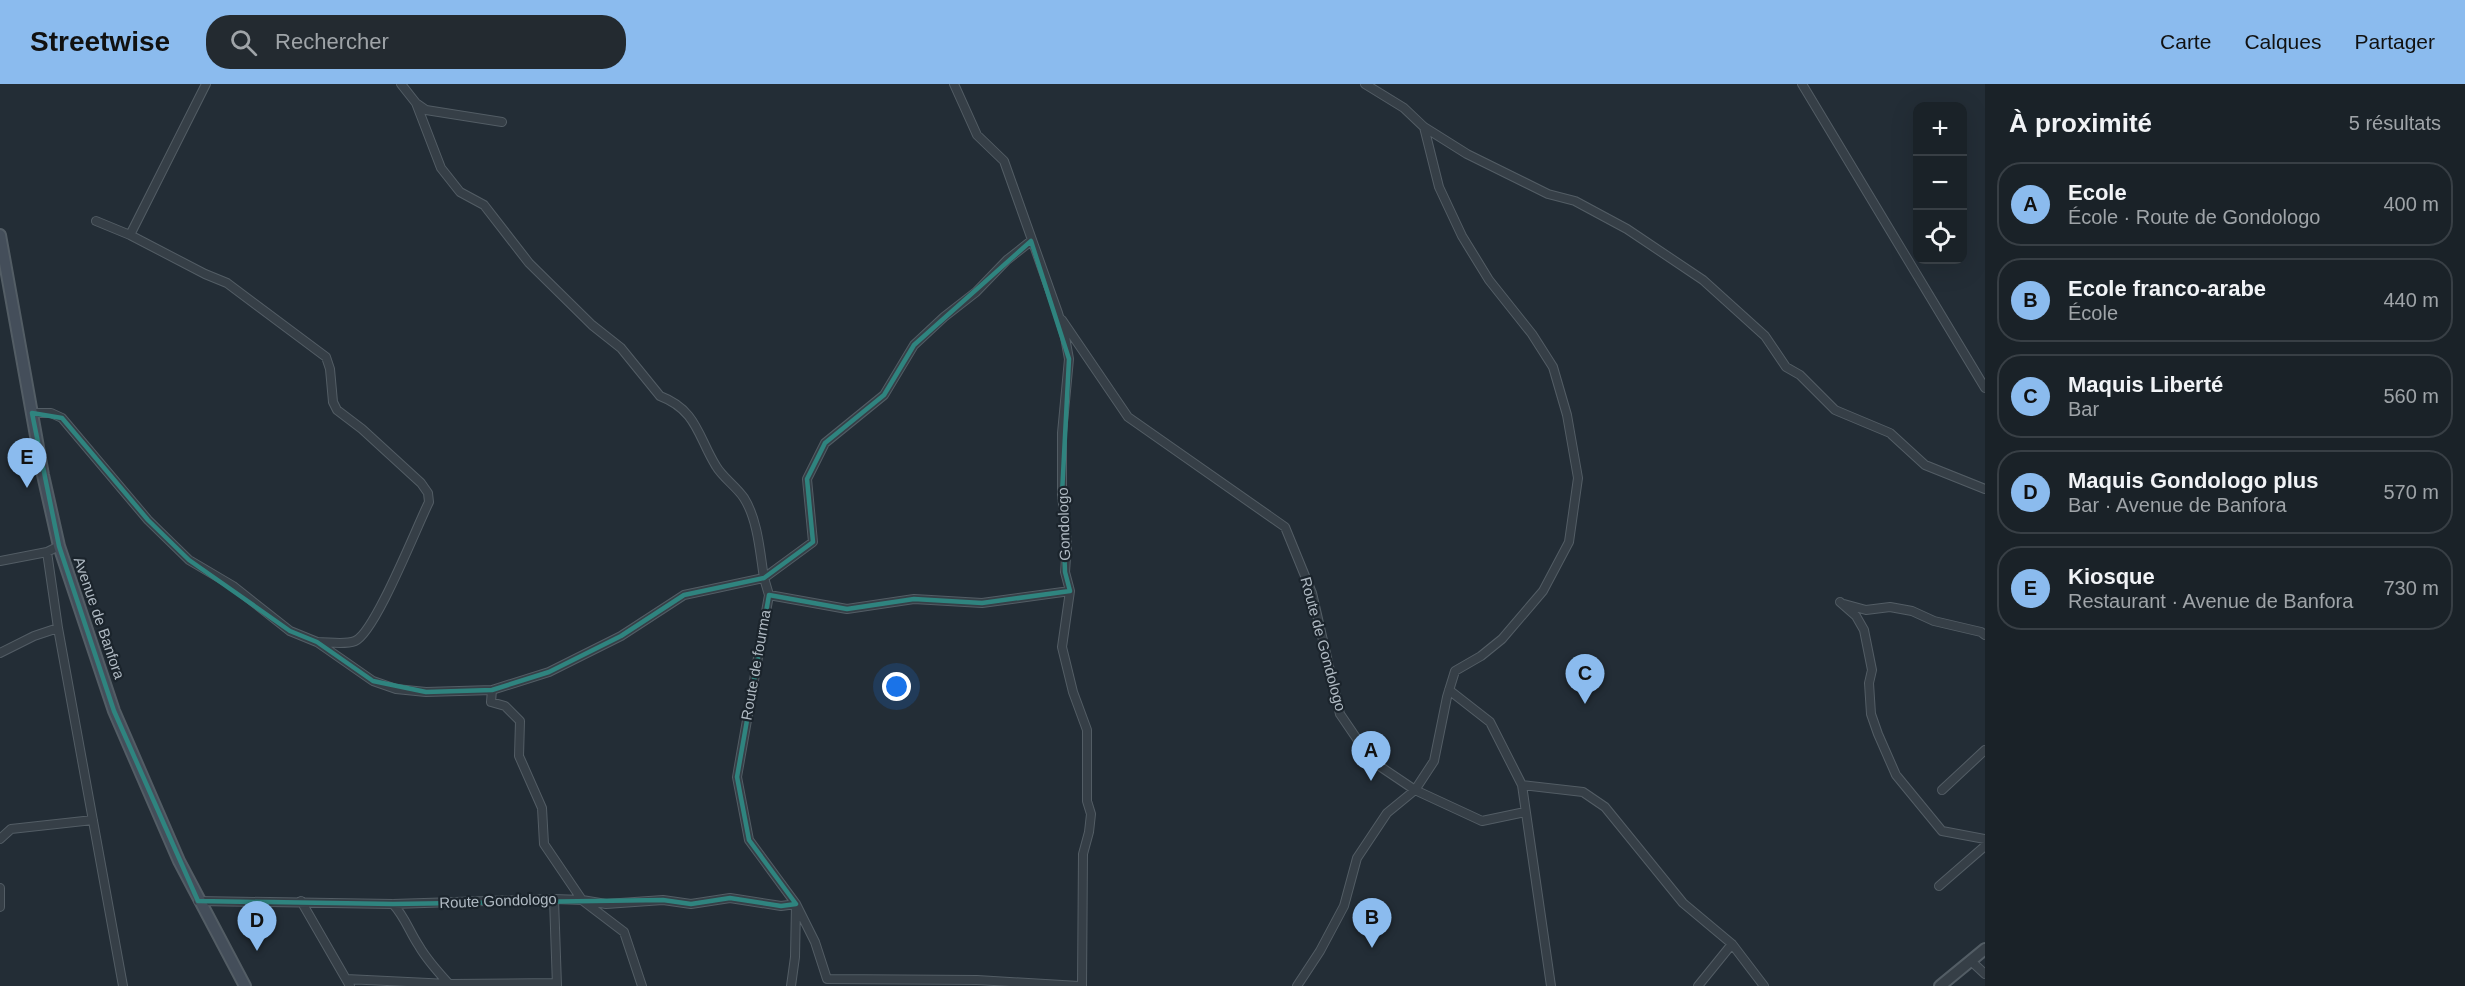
<!DOCTYPE html>
<html lang="fr">
<meta charset="utf-8">
<style>
body{margin:0;font-family:Arial,sans-serif;background:#232a30;color:#f1f3f6}
.controls{position:absolute;right:18px;top:18px;display:grid;overflow:hidden;border-radius:12px;box-shadow:0 6px 24px #0002}
.controls button{width:54px;height:54px;display:grid;place-items:center;padding:0;border:0;border-bottom:2px solid #383f45;background:#1a2228;color:#f1f3f6;font:30px sans-serif}
.you{position:absolute;left:897px;top:603px;width:21px;height:21px;margin:-15px;border:4px solid #fff;border-radius:50%;background:#1a73e8;box-shadow:0 0 0 9px #1a73e833}
.badge{display:grid;place-items:center;width:39px;height:39px;border-radius:50%;background:#8bbbee;color:#111;font-size:20px;font-weight:700}
.pin{position:absolute;translate:-50% -50px;filter:drop-shadow(0 2px 3px #0008)}
.pin::after{content:'';position:absolute;top:32px;width:21px;height:18px;background:inherit;clip-path:polygon(0 0,100% 0,50% 100%)}
.list{margin:0;padding:0;list-style:none}
h2{display:flex;justify-content:space-between;align-items:center;height:78px;margin:0;padding:0 24px;font-size:26px}
h2 small{font-size:20px;font-weight:400;color:#9fa4a8}
.list li{display:grid;grid-template-columns:39px 1fr auto;gap:18px;align-items:center;box-sizing:border-box;height:84px;margin:0 12px 12px;padding:0 12px;border:2px solid #383f45;border-radius:24px}
.list b{display:block;font-size:22px;white-space:nowrap}
.list p{margin:0;font-size:20px;white-space:nowrap;color:#9fa4a8}
.list em{font-size:20px;font-style:normal;color:#9fa4a8}
.icon{flex:none;width:33px;height:33px;fill:none;stroke:currentColor;stroke-width:2;stroke-linecap:round;stroke-linejoin:round}
.map{position:relative;flex:none;width:1985px;height:902px;overflow:hidden}
header{display:flex;align-items:center;gap:36px;box-sizing:border-box;height:84px;padding:0 30px;background:#8bbbee;color:#111}
header strong{font-size:28px}
nav{display:flex;gap:33px;margin-inline-start:auto;font-size:21px}
.search{width:420px;height:54px;background:#232a30;display:flex;align-items:center;gap:15px;box-sizing:border-box;padding:0 21px;border-radius:24px;color:#9fa4a8;font-size:22px}
main{display:flex}
aside{flex:1;background:#1a2228}
.map>svg:first-child{display:block}
.lines{fill:none;stroke-linecap:round;stroke-linejoin:round}
.minor-casing{stroke:#535d65;stroke-width:10}
.tertiary-casing{stroke:#535d65;stroke-width:14}
.secondary-casing{stroke:#535d65;stroke-width:14}
.minor{stroke:#363f47;stroke-width:8}
.tertiary{stroke:#363f47;stroke-width:10}
.secondary{stroke:#444e5a;stroke-width:10}
.marked{fill:none;stroke:#2f847f;stroke-width:4.5;stroke-linejoin:round}
.labels{text-anchor:middle;stroke-width:4.5;stroke-linejoin:round;paint-order:stroke}
.street-label{font-size:15px;fill:#b0bac3;stroke:#1b242c}
</style>
<header>
<strong>Streetwise</strong>
<div class="search"><svg class="icon" aria-label="search" viewBox="0 0 24 24"><circle cx="10" cy="10" r="6"/><path d="M15 15l6 6"/></svg>Rechercher</div>
<nav><a>Carte</a><a>Calques</a><a>Partager</a></nav>
</header>
<main>
<div class="map">
<svg width="1985" height="902" viewBox="0 0 1985 902">
<rect width="100%" height="100%" fill="#232d36"/>
<g class="lines">
<defs>
<path id="minor" d="M401 0 416 19 426 26 502 38
M954 0 977 51 1004 77 1058 229 1065 253 1069 275 1062 349V410L1067 460 1065 488 1070 507 1062 563 1073 608 1087 646V717L1091 730 1089 748 1083 770 1082 902
M1365 0 1404 24 1424 43 1467 70 1548 110 1575 117 1627 145 1703 196 1765 252 1786 283 1800 291 1835 326 1890 349 1925 381 1985 405
M1802 0 1985 304
M96 137 130 151 205 190 227 199 326 273 330 285 333 318 337 326 362 345 421 399 428 409 429 418C417 442 375 549 355 557 345 561 329 558 318 558
M130 151 206 0
M1031 157 1007 176 976 208 944 233 914 261 884 311 825 359 807 395 813 458 764 494 769 511 737 693 749 756 796 820 815 858 827 895 977 896 1079 902
M1062 236 1128 333 1285 443 1312 509 1340 630 1372 677 1415 706 1482 737 1525 728
M32 329H51L62 334 148 436 189 476 233 502 290 547 317 558 373 597 396 605 426 608 492 606 549 588 621 552 684 511 764 494C760 469 758 436 744 414 736 402 723 394 716 382 698 353 697 326 660 312L621 264 592 241 529 179 484 121 460 108 441 84 416 19
M47 468 58 544 123 902
M0 477 47 468 59 462
M769 511 847 525 914 515 982 519 1070 507
M1840 518 1856 532 1864 546 1872 586 1869 599 1871 630 1878 650 1896 691 1942 747 1985 755
M1844 520 1866 526 1890 523 1912 527 1934 537 1981 548 1985 551
M0 569 34 552 58 544
M492 606 491 618 505 622 520 637 519 672 542 724 544 760 582 816 624 848 642 902
M1449 606 1490 638 1522 701 1583 708 1605 723 1683 819 1732 860 1764 902
M1522 701 1551 902
M1942 706 1985 666
M0 755 11 745 93 736
M1939 802 1985 762
M0 804V823
M554 815 557 902
M198 817 393 820 554 815 582 816 606 820 663 816 691 820 730 814 781 822 796 820
M301 817 350 902
M393 820C405 833 409 847 419 862 427 876 438 888 449 900L557 899
M1971 877 1985 890
M346 895 449 900
M791 902 795 873 796 821
M1297 902 1320 867 1344 822 1357 774 1387 729 1415 706 1434 677 1447 613 1455 587 1481 572 1502 555 1543 507 1569 458 1578 394 1567 331 1553 283 1532 250 1489 196 1462 152 1439 103 1424 43
M1698 902 1732 860"/>
<path id="tertiary" d="M1940 902 1985 865"/>
<path id="secondary" d="M0 151 43 391 59 462 114 627 179 777 245 902"/>
</defs>
<use href="#minor" class="minor-casing"/>
<use href="#tertiary" class="tertiary-casing"/>
<use href="#secondary" class="secondary-casing"/>
<use href="#minor" class="minor"/>
<use href="#tertiary" class="tertiary"/>
<use href="#secondary" class="secondary"/>
</g>
<path class="marked" d="M1031 157 1069 275 1062 410 1065 488 1070 507 982 519 914 515 847 525 769 511 737 693 749 756 796 820 781 822 730 814 691 820 663 816 393 820 198 817 114 627 59 462 32 329 62 334 148 436 189 476 290 547 317 558 373 597 426 608 492 606 549 588 621 552 684 511 764 494 813 458 807 395 825 359 884 311 914 261Z"/>
<g class="labels">
<g class="street-label">
<text transform="translate(1064 440) rotate(-92)" y="5">Gondologo</text>
<text transform="translate(99 534) rotate(71)" y="5">Avenue de Banfora</text>
<text transform="translate(1323 560) rotate(75)" y="5">Route de Gondologo</text>
<text transform="translate(756 581) rotate(-80)" y="5">Route de fourma</text>
<text transform="translate(498 817) rotate(-2)" y="5">Route Gondologo</text>
</g>
</g>
</svg>
<div class="controls">
<button>+</button>
<button>−</button>
<button><svg class="icon" aria-label="locate" viewBox="0 0 24 24"><circle cx="12" cy="12" r="6"/><path d="M12 2v4M12 18v4M2 12h4M18 12h4"/></svg></button>
</div>
<div class="you"></div>
<div class="pin badge" style="left:1371px;top:697px">A</div>
<div class="pin badge" style="left:1372px;top:864px">B</div>
<div class="pin badge" style="left:1585px;top:620px">C</div>
<div class="pin badge" style="left:257px;top:867px">D</div>
<div class="pin badge" style="left:27px;top:404px">E</div>
</div>
<aside>
<h2>À proximité<small>5 résultats</small></h2>
<ul class="list">
<li><span class="badge">A</span><div><b>Ecole</b><p>École · Route de Gondologo</p></div><em>400 m</em></li>
<li><span class="badge">B</span><div><b>Ecole franco-arabe</b><p>École</p></div><em>440 m</em></li>
<li><span class="badge">C</span><div><b>Maquis Liberté</b><p>Bar</p></div><em>560 m</em></li>
<li><span class="badge">D</span><div><b>Maquis Gondologo plus</b><p>Bar · Avenue de Banfora</p></div><em>570 m</em></li>
<li><span class="badge">E</span><div><b>Kiosque</b><p>Restaurant · Avenue de Banfora</p></div><em>730 m</em></li>
</ul>
</aside>
</main>
